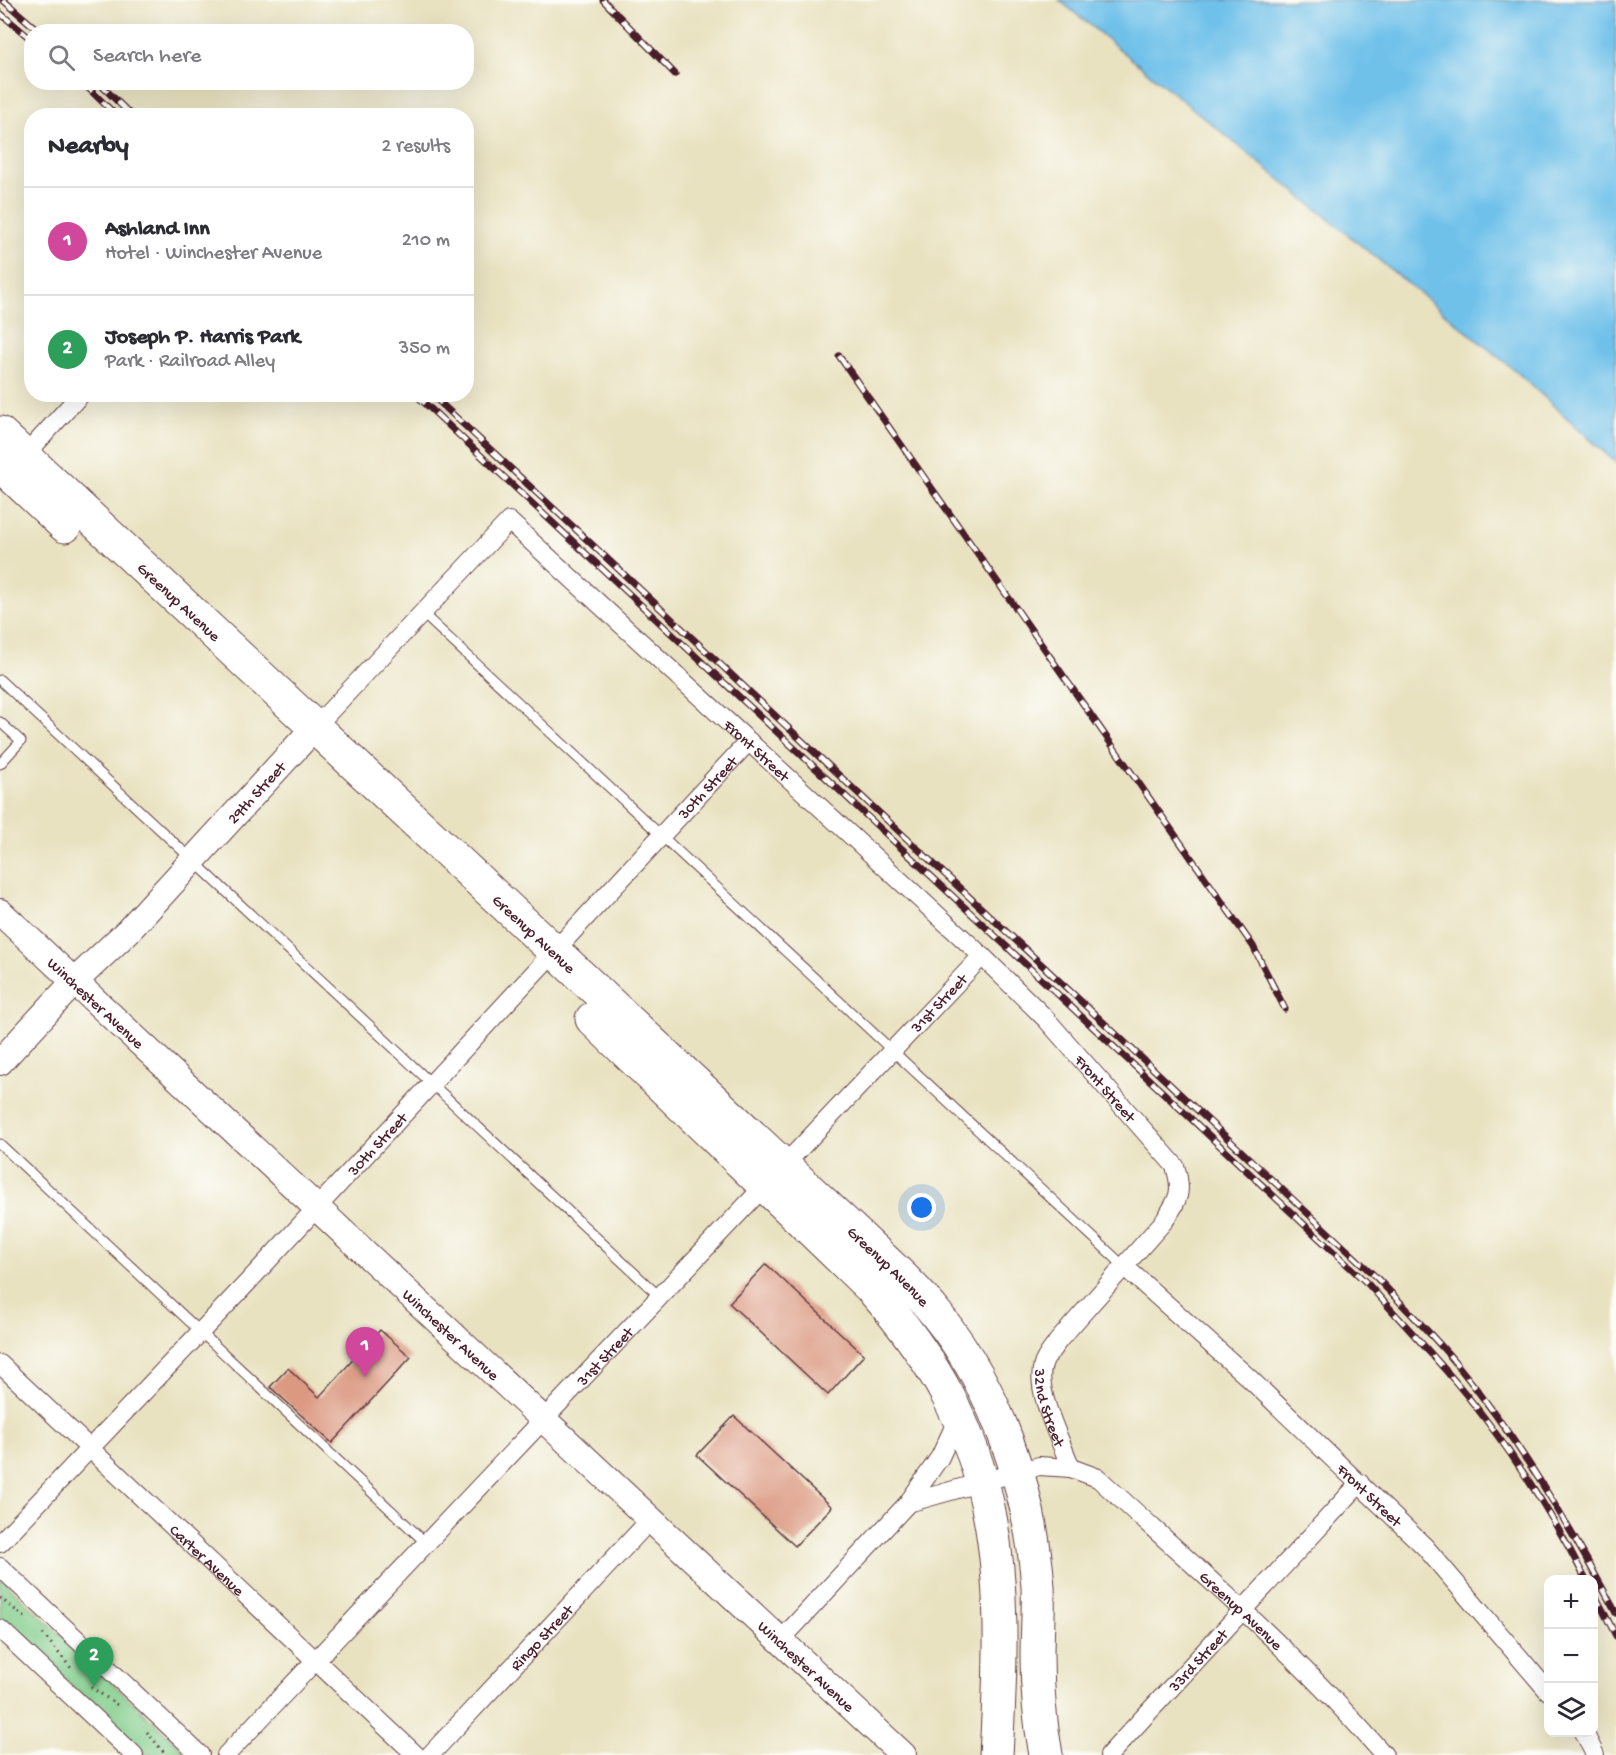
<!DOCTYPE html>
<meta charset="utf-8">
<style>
body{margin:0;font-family:"Gochi Hand",sans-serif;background:#f2f2f3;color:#2b2b33}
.controls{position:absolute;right:18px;bottom:18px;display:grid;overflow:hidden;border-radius:12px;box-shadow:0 6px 24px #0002}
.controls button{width:54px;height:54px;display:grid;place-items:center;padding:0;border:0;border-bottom:2px solid #e1e1e2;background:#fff;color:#2b2b33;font:30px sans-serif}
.you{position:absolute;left:922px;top:1208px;width:21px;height:21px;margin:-15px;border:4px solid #fff;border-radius:50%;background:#1a73e8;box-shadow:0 0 0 9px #1a73e833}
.badge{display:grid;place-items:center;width:39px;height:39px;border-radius:50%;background:#b45309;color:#fff;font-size:20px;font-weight:700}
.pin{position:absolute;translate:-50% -50px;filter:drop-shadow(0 2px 3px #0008)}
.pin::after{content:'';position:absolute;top:32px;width:21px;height:18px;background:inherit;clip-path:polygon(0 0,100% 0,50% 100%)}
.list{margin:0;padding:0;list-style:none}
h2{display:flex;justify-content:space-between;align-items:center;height:78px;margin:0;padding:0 24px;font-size:26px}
h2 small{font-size:20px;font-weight:400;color:#7c7c81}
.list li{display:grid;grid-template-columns:39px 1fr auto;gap:18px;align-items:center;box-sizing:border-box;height:108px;padding:0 24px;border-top:2px solid #e1e1e2}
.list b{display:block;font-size:22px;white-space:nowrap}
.list p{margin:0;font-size:20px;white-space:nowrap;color:#7c7c81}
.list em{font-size:20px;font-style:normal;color:#7c7c81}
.icon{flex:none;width:33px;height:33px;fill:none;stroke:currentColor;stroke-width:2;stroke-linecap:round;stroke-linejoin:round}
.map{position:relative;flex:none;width:1616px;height:1755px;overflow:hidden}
.search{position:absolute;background:#fff;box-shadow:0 6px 24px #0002;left:24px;top:24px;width:450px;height:66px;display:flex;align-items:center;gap:15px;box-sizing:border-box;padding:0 21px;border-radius:24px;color:#7c7c81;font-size:22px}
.panel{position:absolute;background:#fff;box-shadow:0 6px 24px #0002;left:24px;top:108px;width:450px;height:294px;border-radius:24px}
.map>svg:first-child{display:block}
.green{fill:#80cc8a;stroke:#65765a;stroke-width:1.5}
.water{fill:#6fc1ea;stroke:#5c708a;stroke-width:1.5}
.building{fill:#db9982}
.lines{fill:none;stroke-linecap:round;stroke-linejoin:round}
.lane-casing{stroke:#623c42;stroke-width:11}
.street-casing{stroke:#623c42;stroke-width:20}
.secondary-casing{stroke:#623c42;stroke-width:28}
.highway-casing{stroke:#623c42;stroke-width:35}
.path{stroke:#623c42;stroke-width:3;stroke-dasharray:1.5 4.5;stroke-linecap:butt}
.lane{stroke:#fff;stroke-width:9}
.street{stroke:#fff;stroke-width:18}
.secondary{stroke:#fff;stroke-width:26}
.highway{stroke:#fff;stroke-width:33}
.rail-casing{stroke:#4a1f2b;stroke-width:7}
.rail{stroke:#fdfcf7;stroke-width:4.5;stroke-dasharray:14;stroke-linecap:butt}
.labels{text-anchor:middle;stroke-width:4.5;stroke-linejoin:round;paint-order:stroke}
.street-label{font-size:16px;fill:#4a1f2b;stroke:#fdfcf7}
</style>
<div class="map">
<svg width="1616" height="1755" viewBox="0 0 1616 1755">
<rect width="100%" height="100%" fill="#fdfcf7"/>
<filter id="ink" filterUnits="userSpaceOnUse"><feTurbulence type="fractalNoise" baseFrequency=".0167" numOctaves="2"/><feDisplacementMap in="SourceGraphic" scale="12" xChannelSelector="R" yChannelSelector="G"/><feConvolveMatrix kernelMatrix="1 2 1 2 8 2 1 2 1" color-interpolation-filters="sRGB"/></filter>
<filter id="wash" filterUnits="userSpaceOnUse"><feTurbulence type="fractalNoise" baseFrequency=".008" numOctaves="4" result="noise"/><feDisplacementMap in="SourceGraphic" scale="24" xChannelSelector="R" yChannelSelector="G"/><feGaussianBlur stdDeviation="1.35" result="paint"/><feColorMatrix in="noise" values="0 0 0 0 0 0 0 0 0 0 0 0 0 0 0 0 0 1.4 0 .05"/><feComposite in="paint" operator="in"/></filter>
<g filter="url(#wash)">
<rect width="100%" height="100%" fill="#e9e2c1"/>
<path class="green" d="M0 1578 189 1755H145L0 1619Z"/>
<path class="water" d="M1059 0H1616V463L1518 373Z"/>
<g id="blocks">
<path class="building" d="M766 1264 864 1355 828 1395 729 1303Z
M380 1330 411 1357 332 1443 270 1387 288 1368 319 1397Z
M734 1416 832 1507 795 1546 697 1455Z"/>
</g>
</g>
<g filter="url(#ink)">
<use href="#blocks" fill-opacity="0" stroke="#623c42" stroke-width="1.5"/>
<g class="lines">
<defs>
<path id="lane" d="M422 613 1126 1268
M0 680 660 1297
M0 722 21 741 0 764
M0 1144 426 1543"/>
<g id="street">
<path d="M19 462 81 394"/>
<path id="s1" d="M314 728 509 521 982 956 1046 1019 1175 1166C1183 1192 1179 1198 1165 1220L1058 1341C1053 1349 1045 1357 1043 1365 1034 1390 1062 1443 1071 1468"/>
<path id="s2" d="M1126 1268 1250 1379 1425 1547 1548 1691"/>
<path id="s3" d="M0 1364 416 1755"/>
<path id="s4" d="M908 1503 1039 1466 1071 1468 1098 1478C1196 1568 1297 1654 1384 1755"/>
<path id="s5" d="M0 1543 247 1283 749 741"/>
<path d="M0 1567 200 1755"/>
<path d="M0 1629 134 1755"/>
<path d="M780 1641 908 1503 940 1457 959 1416"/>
<path d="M1584 1732 1595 1755"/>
<path id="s6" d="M226 1755 982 956"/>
<path id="s7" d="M430 1755 651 1519"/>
<path id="s8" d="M1109 1755 1360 1483"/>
</g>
<g id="secondary">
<path id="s9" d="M0 912 903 1755"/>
<path id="s10" d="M0 1062 75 981 128 931 314 728"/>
</g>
<g id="highway">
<path id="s11" d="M0 433 860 1237C886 1262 914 1286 937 1315 998 1391 1031 1491 1038 1587 1039 1610 1037 1633 1037 1656 1037 1689 1040 1722 1046 1755"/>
<path d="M0 465 65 526"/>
<path d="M592 1019 871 1288C1005 1437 1007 1566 996 1755"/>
</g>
</defs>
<use href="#lane" class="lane-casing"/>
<use href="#street" class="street-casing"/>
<use href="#secondary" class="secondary-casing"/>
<use href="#highway" class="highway-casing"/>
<path class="path" d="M0 1598 27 1619
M43 1634 71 1668
M91 1687 120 1707
M147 1732 166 1755"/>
<use href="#lane" class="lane"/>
<use href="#street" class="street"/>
<use href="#secondary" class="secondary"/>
<use href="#highway" class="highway"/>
<defs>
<path id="rail" d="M3 0 40 32
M603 0 675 74
M0 13 32 40
M82 82 117 116
M98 82 132 116
M839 356 1253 946 1285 1009
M415 394 1368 1284C1408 1329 1450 1372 1486 1420 1523 1469 1558 1525 1586 1580
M431 394 1377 1278C1403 1306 1431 1333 1455 1362 1519 1440 1569 1525 1616 1613
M1594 1593 1616 1636"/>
</defs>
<use href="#rail" class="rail-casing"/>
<use href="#rail" class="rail"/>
</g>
</g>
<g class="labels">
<g class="street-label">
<text dy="6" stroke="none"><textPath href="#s11" startOffset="246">Greenup Avenue</textPath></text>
<text dy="6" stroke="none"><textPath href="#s1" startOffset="622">Front Street</textPath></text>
<text dy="6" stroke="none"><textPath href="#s5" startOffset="1035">30th Street</textPath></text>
<text dy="6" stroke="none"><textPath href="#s10" startOffset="372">29th Street</textPath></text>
<text dy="6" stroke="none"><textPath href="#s11" startOffset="732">Greenup Avenue</textPath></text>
<text dy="6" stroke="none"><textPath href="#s9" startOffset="132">Winchester Avenue</textPath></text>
<text dy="6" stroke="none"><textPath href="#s6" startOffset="1036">31st Street</textPath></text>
<text dy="6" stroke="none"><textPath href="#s1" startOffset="1108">Front Street</textPath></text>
<text dy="6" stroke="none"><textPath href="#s5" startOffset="549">30th Street</textPath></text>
<text dy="6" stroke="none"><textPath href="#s11" startOffset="1218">Greenup Avenue</textPath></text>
<text dy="6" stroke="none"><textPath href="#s9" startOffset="618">Winchester Avenue</textPath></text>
<text dy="6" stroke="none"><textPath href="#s6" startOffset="550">31st Street</textPath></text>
<text dy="6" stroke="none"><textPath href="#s1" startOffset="1504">32nd Street</textPath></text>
<text dy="6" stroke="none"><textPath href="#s2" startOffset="333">Front Street</textPath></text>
<text dy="6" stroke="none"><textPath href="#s3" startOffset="285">Carter Avenue</textPath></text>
<text dy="6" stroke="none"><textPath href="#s4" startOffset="392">Greenup Avenue</textPath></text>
<text dy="6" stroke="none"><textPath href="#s7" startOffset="162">Ringo Street</textPath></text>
<text dy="6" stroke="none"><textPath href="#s8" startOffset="130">33rd Street</textPath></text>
<text dy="6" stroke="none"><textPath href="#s9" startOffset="1104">Winchester Avenue</textPath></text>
</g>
</g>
</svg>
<div class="controls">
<button>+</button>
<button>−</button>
<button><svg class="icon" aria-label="layers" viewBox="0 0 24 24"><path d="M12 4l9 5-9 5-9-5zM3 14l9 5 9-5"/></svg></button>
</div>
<div class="you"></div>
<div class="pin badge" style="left:365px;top:1377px;background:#d1479c">1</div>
<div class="pin badge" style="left:94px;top:1687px;background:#2e9e5b">2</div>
<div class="search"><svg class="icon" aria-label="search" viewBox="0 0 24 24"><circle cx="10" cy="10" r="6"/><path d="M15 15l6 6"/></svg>Search here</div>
<section class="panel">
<h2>Nearby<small>2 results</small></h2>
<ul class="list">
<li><span class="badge" style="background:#d1479c">1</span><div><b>Ashland Inn</b><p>Hotel · Winchester Avenue</p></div><em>210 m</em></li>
<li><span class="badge" style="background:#2e9e5b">2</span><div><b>Joseph P. Harris Park</b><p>Park · Railroad Alley</p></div><em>350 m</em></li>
</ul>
</section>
</div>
